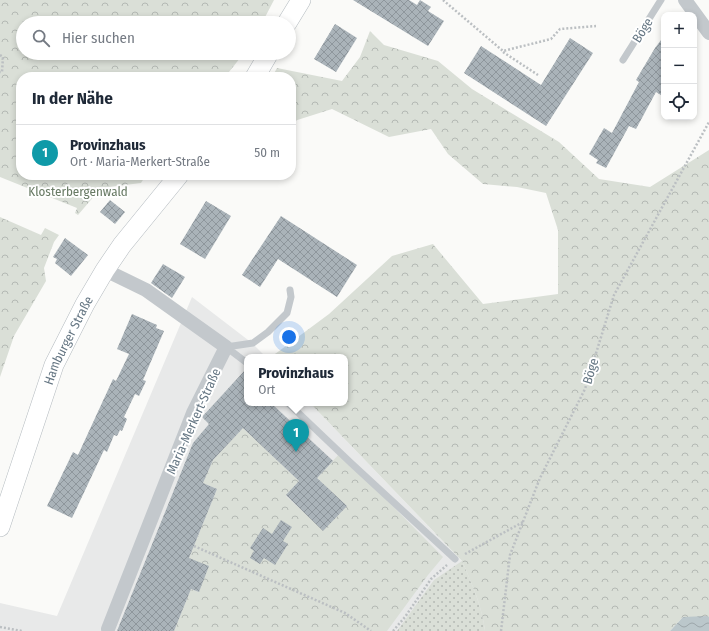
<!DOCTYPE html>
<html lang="de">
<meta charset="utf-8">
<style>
body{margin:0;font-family:"Fira Sans Condensed",sans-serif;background:#f2f2f3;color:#1f2937}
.controls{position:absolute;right:12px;top:12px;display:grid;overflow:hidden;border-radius:8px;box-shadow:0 2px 6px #0003}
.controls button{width:36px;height:36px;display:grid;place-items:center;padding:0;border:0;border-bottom:1px solid #e0e1e3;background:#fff;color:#1f2937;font:20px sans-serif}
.you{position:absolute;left:289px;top:337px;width:14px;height:14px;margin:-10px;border:3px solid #fff;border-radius:50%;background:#1a73e8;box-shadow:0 0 0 6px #1a73e833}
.badge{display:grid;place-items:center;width:26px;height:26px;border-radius:50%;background:#e4572e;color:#fff;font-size:13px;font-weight:700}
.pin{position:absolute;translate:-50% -33px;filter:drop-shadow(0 1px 2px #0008)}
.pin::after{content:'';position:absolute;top:21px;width:14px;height:12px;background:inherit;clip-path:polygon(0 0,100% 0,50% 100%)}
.popup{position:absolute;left:244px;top:354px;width:104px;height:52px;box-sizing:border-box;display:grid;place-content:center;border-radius:8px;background:#fff;filter:drop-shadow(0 1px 3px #0005);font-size:13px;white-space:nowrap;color:#747a83}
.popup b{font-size:15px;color:#1f2937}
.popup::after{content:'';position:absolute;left:50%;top:100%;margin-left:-8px;border:8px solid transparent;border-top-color:#fff}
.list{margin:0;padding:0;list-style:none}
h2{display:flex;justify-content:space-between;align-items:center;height:52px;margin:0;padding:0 16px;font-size:17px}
h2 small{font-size:13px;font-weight:400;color:#747a83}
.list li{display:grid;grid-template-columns:26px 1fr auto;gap:12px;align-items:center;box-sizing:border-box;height:56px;padding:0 16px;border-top:1px solid #e0e1e3}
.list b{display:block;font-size:15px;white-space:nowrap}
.list p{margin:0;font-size:13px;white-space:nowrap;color:#747a83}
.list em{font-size:13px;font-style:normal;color:#747a83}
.icon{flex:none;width:22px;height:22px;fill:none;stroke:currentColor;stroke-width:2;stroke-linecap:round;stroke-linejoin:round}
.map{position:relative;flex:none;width:709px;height:631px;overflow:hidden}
.search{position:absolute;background:#fff;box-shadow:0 2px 6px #0003;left:16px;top:16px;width:280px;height:44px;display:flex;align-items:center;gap:10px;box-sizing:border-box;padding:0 14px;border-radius:22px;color:#747a83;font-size:15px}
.panel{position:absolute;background:#fff;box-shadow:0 2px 6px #0003;left:16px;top:72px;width:280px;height:108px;border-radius:16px}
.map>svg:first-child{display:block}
.built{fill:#e8e9e9}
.grass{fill:url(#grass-dots)}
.forest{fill:url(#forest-crowns)}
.water{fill:url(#water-waves)}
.building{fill:url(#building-cross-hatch)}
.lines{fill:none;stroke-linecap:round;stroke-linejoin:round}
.secondary-casing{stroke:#b3babf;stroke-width:20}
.path{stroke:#bbbfc2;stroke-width:2.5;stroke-dasharray:2 2;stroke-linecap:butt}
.lane{stroke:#c3c8cc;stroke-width:7}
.street{stroke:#c3c8cc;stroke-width:14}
.secondary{stroke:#fff;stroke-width:19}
.labels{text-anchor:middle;stroke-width:4;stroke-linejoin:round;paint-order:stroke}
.street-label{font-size:13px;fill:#657683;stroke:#fff}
.park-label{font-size:13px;fill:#687a64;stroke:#fff}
</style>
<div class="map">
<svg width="709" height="631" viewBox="0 0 709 631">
<defs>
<pattern id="grass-dots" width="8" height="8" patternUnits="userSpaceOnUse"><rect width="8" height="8" fill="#dadfd7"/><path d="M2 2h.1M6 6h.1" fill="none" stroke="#b4b9b4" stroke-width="1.8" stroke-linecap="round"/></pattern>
<pattern id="forest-crowns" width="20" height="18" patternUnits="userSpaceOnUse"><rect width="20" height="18" fill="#dadfd7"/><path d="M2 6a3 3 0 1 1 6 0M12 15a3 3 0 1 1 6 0" fill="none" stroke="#b4b9b4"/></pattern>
<pattern id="water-waves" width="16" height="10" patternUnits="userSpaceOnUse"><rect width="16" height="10" fill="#bbc7cb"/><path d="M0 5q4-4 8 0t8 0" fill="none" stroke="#9ca6aa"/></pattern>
<pattern id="building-cross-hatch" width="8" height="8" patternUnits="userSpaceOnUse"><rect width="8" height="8" fill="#aab3b9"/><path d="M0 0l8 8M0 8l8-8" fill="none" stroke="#8e969c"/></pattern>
</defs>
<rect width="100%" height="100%" fill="#fafaf8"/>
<path class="built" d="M192 297 252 343 266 357H247V403H310L462 561 471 580 483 614 485 631H0V603L57 616Z"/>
<path class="grass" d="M462 561C472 584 482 606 485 631H397L434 580Z"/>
<path class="forest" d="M0 0H274L262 23H23V53H244L225 77H21V175H146L141 183 101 188 78 215 75 213 77 208 0 177Z
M370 31 384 45 438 61 472 89 559 142 599 179 650 187 709 150V617H683L670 631H485C482 606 472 584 462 561L310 403H345V357H271L329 314 392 256 433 244 483 304 558 294V230L546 193 517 187 483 184 448 154 431 129 389 137 332 109 291 122V77H272L277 68 342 81 360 57Z
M0 217 41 235 45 228 59 235 54 242 44 268 46 281 14 336 0 377Z
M243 428 299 481 286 496 323 530 347 506 317 478 340 453 443 557 428 575 387 631H174L191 589 199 592 189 558 217 489 203 483 213 460Z"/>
<path class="water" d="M707 616 709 617V631H670L683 617Z"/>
<path class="building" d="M353 0H409L417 5 420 0 431 7 428 11 444 21 428 46Z
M335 24 357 38 336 72 314 59Z
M664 36V97L656 92 636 129 629 126 606 168 596 163 598 160 589 154 604 128 612 133 639 82 636 80 655 48Z
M570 38 593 53 546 126 464 73 481 46 541 85Z
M110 200 125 212 115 224 100 212Z
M206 201 231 216 205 259 180 244Z
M281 216 357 265 337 297 278 259 260 287 242 275Z
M65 238 88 255 71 276 55 263 57 259 53 257Z
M163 264 185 277 172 298 151 283Z
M132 314 157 325 156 328 164 331 143 380 146 381 139 396 135 394 124 417 127 419 122 431 120 430 117 436 114 435 107 452 104 450 72 518 47 506 73 452 78 455 113 379 116 381 129 354 117 349Z
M247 368V403H271L333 461 317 478 347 506 323 531 286 495 299 481 243 428 213 460 203 483 217 489 189 558 209 566 199 592 191 589 174 631H117L193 443 209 424 202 417Z
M281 520 292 527 283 541 288 544 275 565 264 558 260 564 250 558 254 551 250 548 263 528 272 534Z"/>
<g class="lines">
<defs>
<g id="secondary">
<path d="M287 23 301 0"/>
<path d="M255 77 269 53"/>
<path id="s1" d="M0 527 54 365 85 304 105 270 122 245 179 175"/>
</g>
</defs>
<use href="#secondary" class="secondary-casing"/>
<path class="path" d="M443 0 503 51 551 39 560 29 596 26
M503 52 538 75
M0 55 3 57 2 72H0
M194 546 345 613 371 631
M465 554 523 522
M0 627 22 631
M393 631 405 617 431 579 447 565
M501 631 510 555 540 478 585 389 614 295 709 122"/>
<path class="lane" d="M623 60 661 0
M226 347 253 343 268 332 287 313 291 297 290 290
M226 347 247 363
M288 403 351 463 455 559"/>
<path class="street" d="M685 0 709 33
M105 270 146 290 226 347 193 413 108 629"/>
<use href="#secondary" class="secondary"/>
</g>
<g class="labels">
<g class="street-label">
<text transform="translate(642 30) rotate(-58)" y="5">Böge</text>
<text dy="5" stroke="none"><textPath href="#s1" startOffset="199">Hamburger Straße</textPath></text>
<text transform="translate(590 371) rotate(-73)" y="5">Böge</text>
<text transform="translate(193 421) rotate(-66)" y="5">Maria-Merkert-Straße</text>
</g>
<g class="park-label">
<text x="78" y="196">Klosterbergenwald</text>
</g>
</g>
</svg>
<div class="controls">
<button>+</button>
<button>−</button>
<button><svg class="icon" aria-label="locate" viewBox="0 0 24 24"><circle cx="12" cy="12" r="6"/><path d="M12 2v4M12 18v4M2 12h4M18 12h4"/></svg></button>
</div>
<div class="you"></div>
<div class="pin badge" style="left:296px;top:452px;background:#0f9aa8">1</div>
<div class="popup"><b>Provinzhaus</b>Ort</div>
<div class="search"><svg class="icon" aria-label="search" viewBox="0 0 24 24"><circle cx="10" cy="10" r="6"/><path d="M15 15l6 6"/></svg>Hier suchen</div>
<section class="panel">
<h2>In der Nähe<small></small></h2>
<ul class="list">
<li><span class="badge" style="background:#0f9aa8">1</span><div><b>Provinzhaus</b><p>Ort · Maria-Merkert-Straße</p></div><em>50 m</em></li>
</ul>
</section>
</div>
